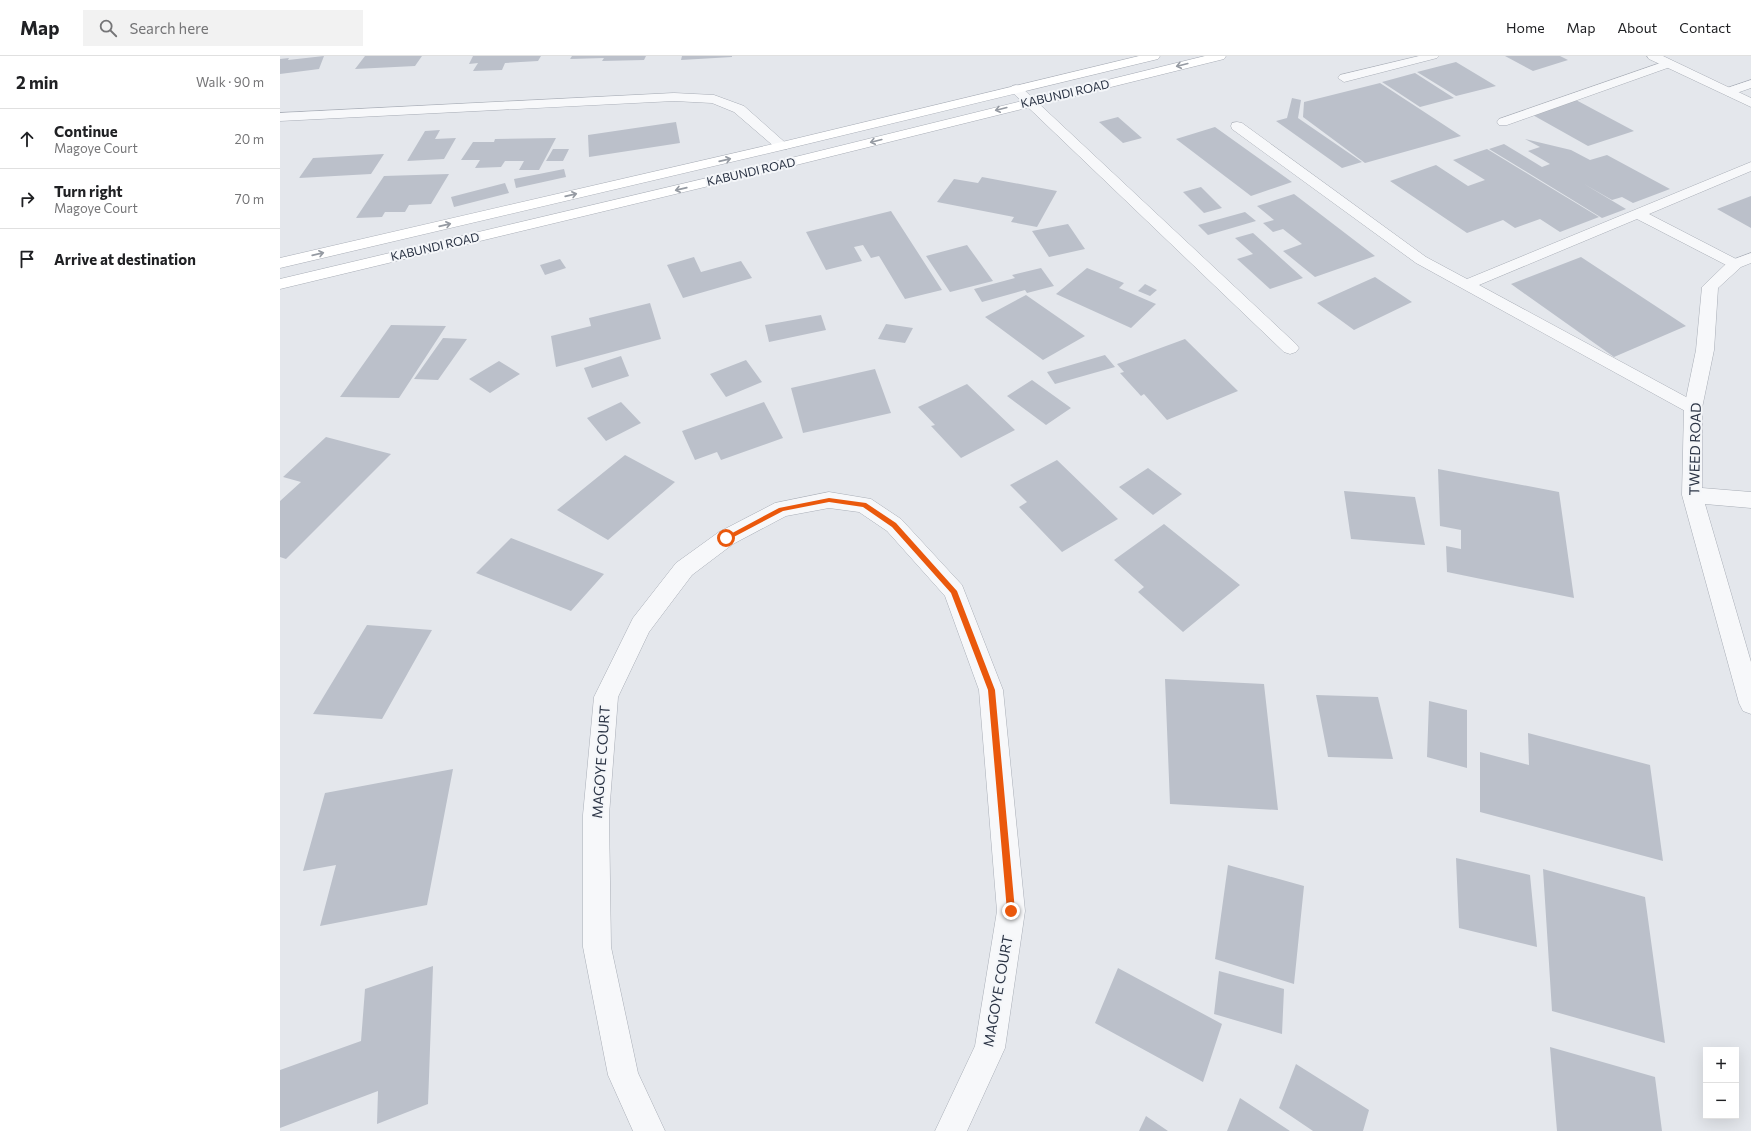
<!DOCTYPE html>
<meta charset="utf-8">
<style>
body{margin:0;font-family:Commissioner,sans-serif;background:#f2f2f2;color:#202124}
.controls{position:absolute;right:12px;bottom:12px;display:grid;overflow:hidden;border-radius:0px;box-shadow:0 4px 16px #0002}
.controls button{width:36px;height:36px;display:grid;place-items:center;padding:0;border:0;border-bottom:1px solid #e0e0e0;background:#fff;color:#202124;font:20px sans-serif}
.stop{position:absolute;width:12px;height:12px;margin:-9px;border:3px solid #ea580c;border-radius:50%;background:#fff}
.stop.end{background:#ea580c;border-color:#fff;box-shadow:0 1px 4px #0008}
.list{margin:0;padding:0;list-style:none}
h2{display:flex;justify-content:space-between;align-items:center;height:52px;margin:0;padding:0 16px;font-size:17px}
h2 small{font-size:13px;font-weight:400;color:#757577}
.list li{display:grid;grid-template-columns:26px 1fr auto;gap:12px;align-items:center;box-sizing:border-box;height:60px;padding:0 16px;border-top:1px solid #e0e0e0}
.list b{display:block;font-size:15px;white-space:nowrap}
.list p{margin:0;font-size:13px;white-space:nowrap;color:#757577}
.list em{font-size:13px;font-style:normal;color:#757577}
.icon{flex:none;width:22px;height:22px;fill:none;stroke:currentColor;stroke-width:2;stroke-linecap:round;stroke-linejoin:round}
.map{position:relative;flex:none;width:1471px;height:1075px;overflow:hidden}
header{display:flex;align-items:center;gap:24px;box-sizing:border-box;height:56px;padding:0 20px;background:#fff;border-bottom:1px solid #e0e0e0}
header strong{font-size:19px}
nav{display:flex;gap:22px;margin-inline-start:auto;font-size:14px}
.search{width:280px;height:36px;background:#f2f2f2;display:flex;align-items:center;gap:10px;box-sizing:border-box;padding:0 14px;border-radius:0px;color:#757577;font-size:15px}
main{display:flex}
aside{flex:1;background:#fff}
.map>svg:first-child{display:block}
.building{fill:#bbc0ca}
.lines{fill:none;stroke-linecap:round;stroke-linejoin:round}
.lane-casing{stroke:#a9aeb7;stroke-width:1}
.street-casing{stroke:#a9aeb7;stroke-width:1}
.secondary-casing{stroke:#a9aeb7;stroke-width:1}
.lane{fill:#f7f8fa;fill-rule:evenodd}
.street{fill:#f7f8fa;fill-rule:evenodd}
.secondary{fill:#fff;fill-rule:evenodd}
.oneway{stroke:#959aa2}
.route{fill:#ea580c}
.labels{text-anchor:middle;stroke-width:4;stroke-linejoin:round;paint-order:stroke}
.far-street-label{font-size:12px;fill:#2b3445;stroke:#f4f6f9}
.street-label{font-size:14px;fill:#2b3445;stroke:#f4f6f9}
</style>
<header>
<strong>Map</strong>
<div class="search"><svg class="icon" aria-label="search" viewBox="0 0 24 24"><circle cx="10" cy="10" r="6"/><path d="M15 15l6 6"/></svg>Search here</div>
<nav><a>Home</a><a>Map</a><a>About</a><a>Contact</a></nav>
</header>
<main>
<aside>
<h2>2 min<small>Walk · 90 m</small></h2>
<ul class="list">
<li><svg class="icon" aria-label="ahead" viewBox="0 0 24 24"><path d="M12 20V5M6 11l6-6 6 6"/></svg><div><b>Continue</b><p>Magoye Court</p></div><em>20 m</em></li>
<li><svg class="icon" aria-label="right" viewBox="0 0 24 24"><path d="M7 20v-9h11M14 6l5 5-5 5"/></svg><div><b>Turn right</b><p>Magoye Court</p></div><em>70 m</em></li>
<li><svg class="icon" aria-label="arrive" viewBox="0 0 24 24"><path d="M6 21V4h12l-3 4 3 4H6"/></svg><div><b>Arrive at destination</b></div></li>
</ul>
</aside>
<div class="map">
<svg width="1471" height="1075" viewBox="0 0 1471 1075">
<rect width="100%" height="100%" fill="#e4e7ec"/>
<path class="building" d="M44 0 39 13 0 18V3L9 2 8 4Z
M85 0H142L135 10 75 13Z
M193 0H261L258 5 225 7 222 14 193 15 198 7 189 8Z
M292 0H366L364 4 322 5 324 2 290 3Z
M402 0H452V1L401 4Z
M1225 0H1280L1288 4 1253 15Z
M1176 6 1216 30 1176 40 1137 16Z
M1135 17 1174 42 1140 51 1102 26Z
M1100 27 1181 80 1085 107 1023 61 1024 46Z
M1012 42 1021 44 1018 62 1082 106 1062 112 996 65 1007 62Z
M1296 44 1354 75 1308 90 1251 58Z
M838 61 862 82 843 87 819 66Z
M396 66 400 87 309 101 308 79Z
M935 71 1012 126 971 140 896 83Z
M160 74 155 83 176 82 164 103 127 105 145 75Z
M276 82 259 114H239L244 105H225L221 111 195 112 200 104H181L193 86H214L215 83Z
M1245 83 1291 94 1310 104 1327 99 1390 133 1353 147 1342 141 1332 144 1304 128 1346 153 1322 162 1209 93 1224 88 1262 111 1270 108 1248 95 1260 91Z
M273 93H289L283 105H266Z
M1207 93 1319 161 1280 176 1260 163 1235 172 1223 164 1187 177 1110 125 1156 109 1188 130 1205 124 1173 104Z
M104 98 91 118 19 122 33 102Z
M284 113 286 121 236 132 234 123Z
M169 118 151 148 129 149 125 156H105L102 161 76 162 104 120Z
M702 121 777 135 757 171 731 166 734 161 657 146 674 123 698 127Z
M225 127 229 137 174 151 171 141Z
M921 131 942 152 924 157 903 136Z
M1014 138 1095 200 1035 221 1003 195 1022 188 1003 173 993 176 983 167 994 164 977 150Z
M1471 140V172L1437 153Z
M611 155 662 234 625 243 599 200 591 202 583 189 574 191 582 205 546 214 526 176Z
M965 156 976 165 928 179 918 169Z
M788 168 805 193 769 201 752 175Z
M973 177 1023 222 990 233 957 203 973 198 955 182Z
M687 189 713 225 670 236 646 200Z
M414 201 421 216 461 205 472 222 403 242 387 209Z
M1301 201 1406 270 1334 301 1231 228Z
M280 203 286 212 265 219 260 209Z
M761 212 774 230 747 237 745 234 702 246 694 233 735 222 732 219Z
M807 212 844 227 839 232 876 248 851 272 776 238Z
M1095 221 1132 246 1074 274 1037 247Z
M865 228 877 234 870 240 858 235Z
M746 239 805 280 763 304 705 261Z
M370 247 381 283 276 311 271 280 311 270 309 262Z
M541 259 546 274 489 286 485 269Z
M606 268 633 272 625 287 598 283Z
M111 269 166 270 119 342 60 341Z
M163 282 187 283 158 324 134 323Z
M905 283 958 335 887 364 864 338 861 340 840 317 844 316 837 308Z
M825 299 835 311 775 328 767 316Z
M341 300 349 320 312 332 304 312Z
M466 304 482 326 446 341 430 318Z
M219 305 240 318 210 337 189 323Z
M595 313 611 357 523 377 511 332Z
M752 324 791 352 766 369 727 340Z
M687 328 735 374 681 402 651 370 655 369 638 351Z
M341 346 361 367 326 385 307 362Z
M484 346 503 382 441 404 437 396 415 404 402 375Z
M46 381 111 398 6 503 0 501V445L21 426 3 421Z
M345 399 395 426 328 484 277 454Z
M777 404 838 463 782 496 739 451 747 446 730 429Z
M868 412 902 438 873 459 839 431Z
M1158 413 1279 436 1294 542 1167 516 1166 490 1181 493V474L1160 470Z
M1064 435 1135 441 1145 489 1071 483Z
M884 468 960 529 903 576 858 536 864 531 834 504Z
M231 482 324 518 291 555 196 517Z
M87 569 152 574 102 663 33 658Z
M885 623 984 628 998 754 890 748Z
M1036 639 1098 641 1113 703 1048 701Z
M1149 645 1187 654V712L1147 701Z
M1248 677 1370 709 1383 805 1200 756V696L1249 709Z
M173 713 147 849 40 870 56 809 23 815 45 737Z
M1176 802 1250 819 1257 891 1179 872Z
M948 809 1024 830 1014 928 935 903Z
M1263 813 1365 841 1385 987 1272 955Z
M153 910 148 1048 97 1068 98 1035 0 1072V1014L81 985 85 933Z
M838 912 942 968 923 1026 815 967Z
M939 915 1004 933 1002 978 934 958Z
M1270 991 1375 1021 1382 1075H1277Z
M1016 1008 1089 1054 1083 1075H1033L999 1052Z
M960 1042 1010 1075H947Z
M866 1060 888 1075H859Z"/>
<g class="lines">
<defs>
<path id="lane" d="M1139 0H1159L1157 2 1064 26 1058 22 1060 19Z
M1389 4 1395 8 1393 10 1227 69H1219L1217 66 1219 63Z
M1471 24V32L1448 40 1442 36 1444 33Z
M957 66 962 67 1146 201 1187 223 1471 106V115L1369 158 1460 205 1463 208 1460 211H1450L1357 163 1199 229 1419 348 1422 352 1419 356 1413 358 1407 356 1136 207 952 73 951 70 952 67Z"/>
<path id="street" d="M1367 0H1383L1471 42V51L1369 3Z
M736 29 740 30 1016 288 1019 292 1016 296 1010 298 1004 296 732 36 730 33 732 30Z
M394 37 434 39 464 50 509 90 507 93H497L454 56 432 47 394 45 0 65V57Z
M1471 197V207L1461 211 1438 232 1434 294 1422 352V432L1471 436V452L1425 448 1471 606V658L1463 655 1459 647 1402 439 1404 352 1416 294 1422 231 1449 205Z
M549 436 591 443 621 463 682 529 723 634 745 855 725 992 687 1075H655L695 990 717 855 699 634 665 540 607 475 579 456 549 452 506 460 453 488 412 519 369 576 338 641 329 759 331 891 358 1017 385 1075H353L328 1019 303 891V759L314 641 353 562 396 507 439 476 495 447Z"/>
<path id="secondary" d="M859 0H880L878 3 502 94 0 212V202L502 86Z
M925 0H946L944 3 512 110 0 233V223L511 102Z"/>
</defs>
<use href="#lane" class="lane-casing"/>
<use href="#street" class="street-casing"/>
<use href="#secondary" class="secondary-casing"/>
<use href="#lane" class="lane"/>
<use href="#street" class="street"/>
<use href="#secondary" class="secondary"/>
</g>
<defs><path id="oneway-shaft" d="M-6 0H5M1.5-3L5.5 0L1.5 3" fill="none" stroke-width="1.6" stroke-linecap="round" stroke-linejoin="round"/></defs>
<g class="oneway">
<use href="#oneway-shaft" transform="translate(902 9) rotate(166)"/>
<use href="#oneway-shaft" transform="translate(721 53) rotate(166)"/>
<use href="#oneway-shaft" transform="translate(596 85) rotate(166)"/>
<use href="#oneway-shaft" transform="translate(445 104) rotate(-13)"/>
<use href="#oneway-shaft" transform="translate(401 133) rotate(167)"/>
<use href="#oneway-shaft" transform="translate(291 139) rotate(-13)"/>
<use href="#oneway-shaft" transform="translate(165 169) rotate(-13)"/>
<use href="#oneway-shaft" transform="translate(38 198) rotate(-13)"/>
</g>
<path class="route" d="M549 442 586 447 616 467 677 535 715 634 735 855 734 858H728L727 855 708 634 671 537 612 471 583 451 549 446 503 455 448 484 443 482 499 452Z"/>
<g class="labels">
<g class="far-street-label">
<text transform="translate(785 38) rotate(-13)" y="4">KABUNDI ROAD</text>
<text transform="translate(471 116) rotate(-13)" y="4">KABUNDI ROAD</text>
<text transform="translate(155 191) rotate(-13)" y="4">KABUNDI ROAD</text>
</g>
<g class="street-label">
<text transform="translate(1415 393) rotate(-89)" y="5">TWEED ROAD</text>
<text transform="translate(321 706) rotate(-86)" y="5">MAGOYE COURT</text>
<text transform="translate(718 935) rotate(-80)" y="5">MAGOYE COURT</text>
</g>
</g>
</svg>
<div class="controls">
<button>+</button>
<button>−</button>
</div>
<div class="stop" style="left:446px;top:482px"></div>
<div class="stop end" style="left:731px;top:855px"></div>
</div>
</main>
